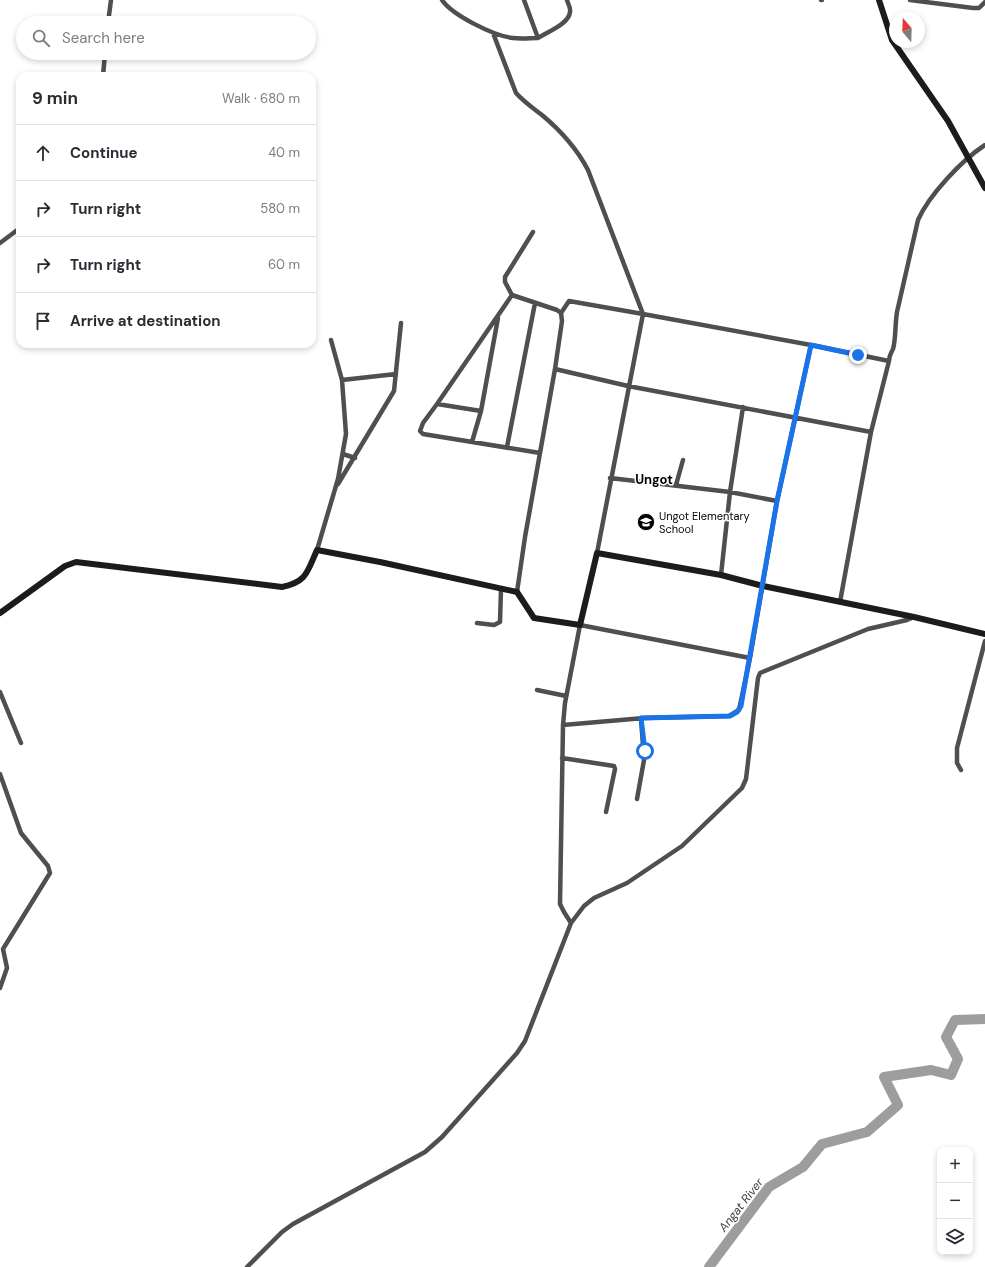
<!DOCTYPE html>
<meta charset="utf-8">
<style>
body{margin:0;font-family:"DM Sans",sans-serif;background:#f2f2f3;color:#2b2b33}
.controls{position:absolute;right:12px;bottom:12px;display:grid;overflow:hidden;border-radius:8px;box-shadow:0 2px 6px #0003}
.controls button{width:36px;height:36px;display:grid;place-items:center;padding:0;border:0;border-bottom:1px solid #e1e1e2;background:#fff;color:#2b2b33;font:20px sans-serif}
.compass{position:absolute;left:889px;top:12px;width:36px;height:36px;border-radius:50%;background:#fff;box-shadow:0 2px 6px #0003;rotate:341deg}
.stop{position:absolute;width:12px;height:12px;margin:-9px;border:3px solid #1a73e8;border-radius:50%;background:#fff}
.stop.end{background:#1a73e8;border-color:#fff;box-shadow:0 1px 4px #0008}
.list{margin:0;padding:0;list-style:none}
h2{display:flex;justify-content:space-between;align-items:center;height:52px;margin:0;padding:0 16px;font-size:17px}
h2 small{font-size:13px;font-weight:400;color:#7c7c81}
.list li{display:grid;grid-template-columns:26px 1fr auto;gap:12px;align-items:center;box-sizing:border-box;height:56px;padding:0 16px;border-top:1px solid #e1e1e2}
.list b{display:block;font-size:15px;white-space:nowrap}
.list em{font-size:13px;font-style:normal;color:#7c7c81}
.icon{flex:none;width:22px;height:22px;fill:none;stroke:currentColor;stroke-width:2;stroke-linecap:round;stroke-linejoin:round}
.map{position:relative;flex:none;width:985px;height:1267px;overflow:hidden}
.search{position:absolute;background:#fff;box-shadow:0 2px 6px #0003;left:16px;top:16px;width:300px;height:44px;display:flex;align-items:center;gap:10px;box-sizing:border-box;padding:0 14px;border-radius:22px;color:#7c7c81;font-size:15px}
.panel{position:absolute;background:#fff;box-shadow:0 2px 6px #0003;left:16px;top:72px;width:300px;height:276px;border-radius:12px}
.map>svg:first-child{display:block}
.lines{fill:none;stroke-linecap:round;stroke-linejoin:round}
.river{stroke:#9d9d9d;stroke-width:10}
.street{stroke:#4f4f4f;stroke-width:4.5}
.secondary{stroke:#1c1c1c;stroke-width:6}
.route{stroke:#1a73e8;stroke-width:5}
.labels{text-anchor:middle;stroke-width:3;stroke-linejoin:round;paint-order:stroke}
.poi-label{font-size:11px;fill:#000;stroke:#fff;text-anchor:start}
.water-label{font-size:12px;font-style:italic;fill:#3e3e3e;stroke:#fff}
.quarter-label{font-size:13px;font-weight:bold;fill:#000;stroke:#fff}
</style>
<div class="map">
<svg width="985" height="1267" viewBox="0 0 985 1267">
<rect width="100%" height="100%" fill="#fff"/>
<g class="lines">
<path class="river" d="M709 1267 769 1187 803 1167 822 1144 867 1132 898 1105 884 1077 931 1070 951 1075 958 1059 946 1037 955 1020 985 1019"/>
<path class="street" d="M442 0C452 15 494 36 513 38 521 39 530 38 538 38
M524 0 538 38
M821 0H822
M910 0 973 8H979L985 2
M108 23 111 0
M493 33 516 93C524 102 533 108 542 115 560 130 577 149 588 170L643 314
M538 38C547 32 569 24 570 12 571 8 568 4 567 0
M103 76 105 53
M0 243 20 228
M512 295 557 310 561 313 562 321 555 369 525 537 517 592
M512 295 437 404 423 423 420 431 423 434 540 453
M512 295 505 282V277L533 232
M561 313 569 301 643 314
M889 361C889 355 891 354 893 349 896 339 895 323 897 312L918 220C929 195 962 160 985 145
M555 369 628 386 871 432
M342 380 396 374
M437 404 481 411
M472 442 481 411 498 318
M507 447 535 303
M343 454 355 458
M610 478 730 492 777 501
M338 484 394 391 401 323
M676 485 683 460
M317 550 338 479 346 434 342 380 331 340
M597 553 643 314 811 345 889 361 871 432 840 602
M721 575 730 492 743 407
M477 623 494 625 500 622 501 589
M537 690 566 696
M0 692 21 743
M563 725 644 718 729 716 739 710 750 658 777 501 811 345
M562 758 614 766 615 769 606 812
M961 770 957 763V748L985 641
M0 774 21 833 48 866 50 873 3 949 7 968 0 988
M637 799 644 760 641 718
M571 923 564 912 560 904 563 725 565 703 580 625 750 658
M247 1267 282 1232 293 1224 425 1152 442 1137 517 1053 525 1041 571 923 584 906 594 898 627 883 682 846 742 788 746 779 758 678 760 673 868 629 907 620 914 617"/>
<path class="secondary" d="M879 0 892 40 948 121 985 188
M0 613 65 566 76 562 282 587C307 582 307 572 317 550L380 562 517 592 534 618 580 625 597 553 721 575 763 586 914 617 985 634"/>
</g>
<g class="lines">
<path class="route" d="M645 751 641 718 730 716 737 712 741 706 777 501 811 345 858 355"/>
</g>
<defs>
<symbol id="school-disc" viewBox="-11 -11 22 22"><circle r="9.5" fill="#000" stroke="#fff"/><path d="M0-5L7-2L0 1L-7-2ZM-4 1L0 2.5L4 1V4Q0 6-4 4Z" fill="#fff"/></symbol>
</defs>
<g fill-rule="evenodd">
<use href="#school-disc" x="636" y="512" width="20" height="20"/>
</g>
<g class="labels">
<g class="poi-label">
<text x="659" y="520">Ungot Elementary<tspan x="659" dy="13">School</tspan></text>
</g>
<g class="water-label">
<text transform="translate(741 1205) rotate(-52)" y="4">Angat River</text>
</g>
<g class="quarter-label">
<text x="654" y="484">Ungot</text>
</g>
</g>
</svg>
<div class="controls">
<button>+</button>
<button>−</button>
<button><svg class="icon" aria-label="layers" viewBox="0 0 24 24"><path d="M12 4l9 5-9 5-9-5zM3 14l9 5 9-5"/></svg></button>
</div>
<svg class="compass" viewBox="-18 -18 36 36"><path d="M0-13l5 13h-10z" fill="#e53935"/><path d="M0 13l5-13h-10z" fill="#7c7c81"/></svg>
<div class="stop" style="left:645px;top:751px"></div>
<div class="stop end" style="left:858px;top:355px"></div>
<div class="search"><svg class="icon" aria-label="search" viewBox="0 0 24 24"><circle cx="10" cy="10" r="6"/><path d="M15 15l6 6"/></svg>Search here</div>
<section class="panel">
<h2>9 min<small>Walk · 680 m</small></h2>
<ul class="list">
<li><svg class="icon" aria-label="ahead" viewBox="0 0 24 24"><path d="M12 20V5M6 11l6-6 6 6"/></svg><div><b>Continue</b></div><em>40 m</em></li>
<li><svg class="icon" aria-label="right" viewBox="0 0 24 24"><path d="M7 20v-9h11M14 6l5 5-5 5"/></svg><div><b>Turn right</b></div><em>580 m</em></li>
<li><svg class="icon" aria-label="right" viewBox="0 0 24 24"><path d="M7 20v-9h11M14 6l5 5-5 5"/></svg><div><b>Turn right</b></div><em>60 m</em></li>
<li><svg class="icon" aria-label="arrive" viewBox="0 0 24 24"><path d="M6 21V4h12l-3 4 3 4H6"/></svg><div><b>Arrive at destination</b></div></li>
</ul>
</section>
</div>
